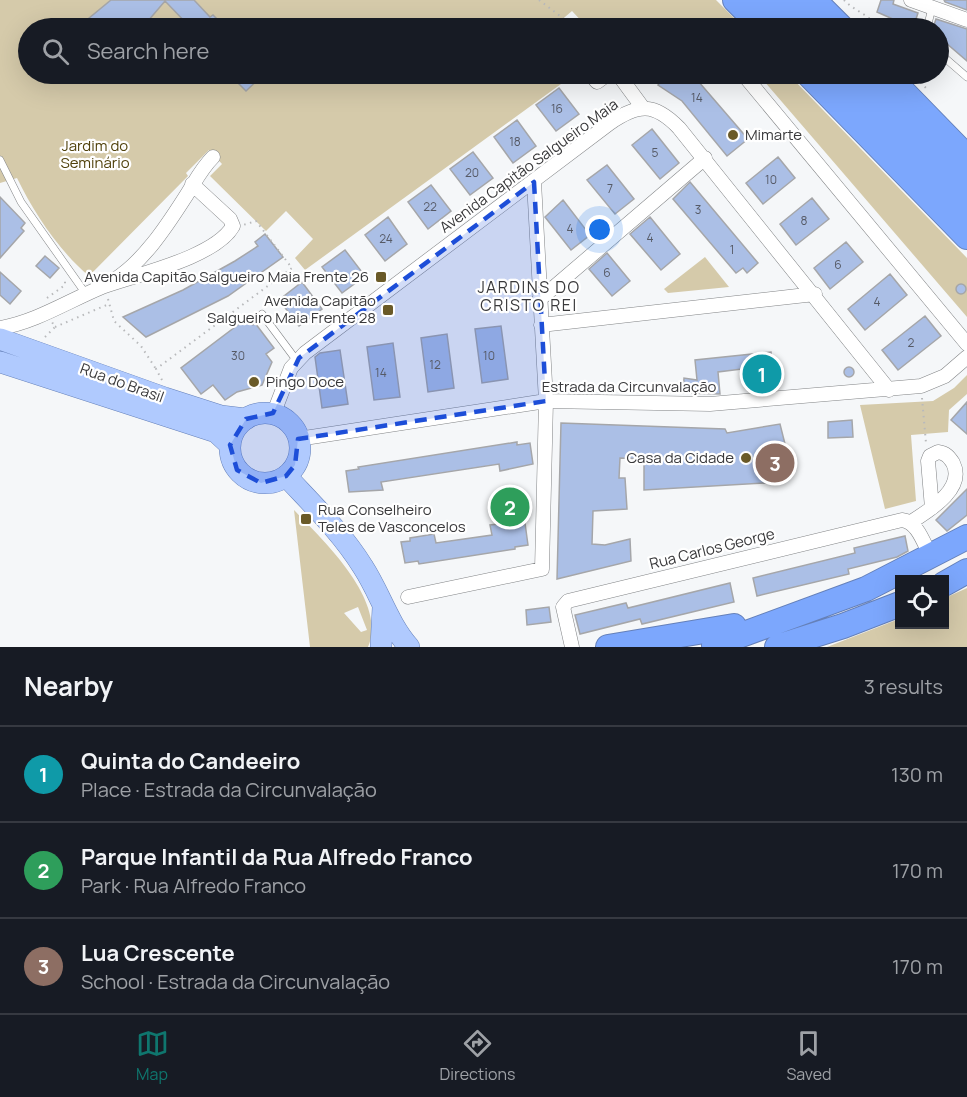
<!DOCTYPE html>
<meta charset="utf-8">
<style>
body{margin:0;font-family:Manrope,sans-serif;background:#20242c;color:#f1f3f6}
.controls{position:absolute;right:18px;bottom:18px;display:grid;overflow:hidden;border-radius:0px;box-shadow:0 6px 24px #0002}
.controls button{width:54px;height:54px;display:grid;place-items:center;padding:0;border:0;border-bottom:2px solid #363941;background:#171b24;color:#f1f3f6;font:30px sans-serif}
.you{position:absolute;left:600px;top:230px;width:21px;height:21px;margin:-15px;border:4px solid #fff;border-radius:50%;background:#1a73e8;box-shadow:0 0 0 9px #1a73e833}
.badge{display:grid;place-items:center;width:39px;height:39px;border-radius:50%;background:#0f766e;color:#fff;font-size:20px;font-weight:700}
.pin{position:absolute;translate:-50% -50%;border:3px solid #fff;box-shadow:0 2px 6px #0006}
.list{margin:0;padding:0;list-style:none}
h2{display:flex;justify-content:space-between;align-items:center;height:78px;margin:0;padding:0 24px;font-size:26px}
h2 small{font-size:20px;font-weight:400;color:#9ea1a6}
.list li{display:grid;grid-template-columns:39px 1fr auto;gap:18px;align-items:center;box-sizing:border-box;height:96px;padding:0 24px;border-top:2px solid #363941}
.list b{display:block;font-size:22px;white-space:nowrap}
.list p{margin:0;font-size:20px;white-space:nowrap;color:#9ea1a6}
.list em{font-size:20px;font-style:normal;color:#9ea1a6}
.icon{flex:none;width:33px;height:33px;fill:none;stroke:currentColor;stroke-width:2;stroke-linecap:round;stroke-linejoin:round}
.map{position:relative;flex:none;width:967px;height:647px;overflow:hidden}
.search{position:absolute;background:#171b24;box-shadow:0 6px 24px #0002;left:18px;right:18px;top:18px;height:66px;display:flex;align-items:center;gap:15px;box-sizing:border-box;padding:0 21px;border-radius:33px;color:#9ea1a6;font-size:22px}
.sheet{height:366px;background:#171b24}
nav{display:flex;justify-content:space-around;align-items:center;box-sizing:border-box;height:84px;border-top:2px solid #363941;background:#171b24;font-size:16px;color:#9ea1a6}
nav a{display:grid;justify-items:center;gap:3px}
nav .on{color:#0f766e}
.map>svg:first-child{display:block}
.green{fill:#d5caaa;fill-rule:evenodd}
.building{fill:#abbfe6;stroke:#a5a6a9;stroke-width:1.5}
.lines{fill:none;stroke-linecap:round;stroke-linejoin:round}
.lane-casing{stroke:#828486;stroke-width:8}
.street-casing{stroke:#828486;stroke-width:15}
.primary-casing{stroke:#6580b9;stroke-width:22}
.highway-casing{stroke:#6580b9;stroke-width:26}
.path{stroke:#b8b9bb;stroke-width:2;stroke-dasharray:1.5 4.5;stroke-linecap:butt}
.lane{stroke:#fff;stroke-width:7}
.street{stroke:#fff;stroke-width:14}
.primary{stroke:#b0cafe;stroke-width:21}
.highway{stroke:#7ca7fd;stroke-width:24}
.marked{fill:#1d4ed8;fill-opacity:0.2;stroke:#1d4ed8;stroke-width:4.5;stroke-dasharray:12 8;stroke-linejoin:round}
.poi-dot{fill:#6a5a28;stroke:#fff;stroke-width:2}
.labels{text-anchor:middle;stroke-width:4.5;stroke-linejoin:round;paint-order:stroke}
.number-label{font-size:12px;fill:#565a66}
.poi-label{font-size:15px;fill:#39393b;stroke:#fff;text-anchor:start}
.park-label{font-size:15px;fill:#51420c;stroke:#fff}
.street-label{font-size:15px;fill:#39393b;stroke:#fff}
.neighbourhood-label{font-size:16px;letter-spacing:1.5px;fill:#39393b;stroke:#fff}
</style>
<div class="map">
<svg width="967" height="647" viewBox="0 0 967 647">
<rect width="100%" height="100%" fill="#f5f7f9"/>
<path class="green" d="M0 0H716L744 28 687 25 656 28H588L572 11 552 28H28V74H570L572 76 305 270 295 258 313 239 286 211 266 231 210 176 222 164 209 150 186 173 188 176 89 276C59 251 34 213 17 178L0 183Z
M758 74H788L967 258V317Z
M705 257 729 287 668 293 664 289Z
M967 375V394L949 410 948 432 911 435 916 501 885 509 860 405 933 401 954 388Z
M521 496 524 515 499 518 497 499Z
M294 510C323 540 388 601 368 647H310ZM358 607 367 630 361 632 344 613Z
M967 588V647H827L899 619 900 624H944L945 598Z"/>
<path class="building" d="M111 0H194L210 17 213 15 219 21 217 23 221 28H191L165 1 142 28H77Z
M881 0H894L893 4 918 13 913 28 877 12Z
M944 0H967V10L945 2Z
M936 19 967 29V61L939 37V28H933Z
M229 74H264L246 91Z
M643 74H692L748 139 727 156 682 101 658 85 660 82Z
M559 88 579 114 556 131 536 105Z
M517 120 536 146 513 163 494 137Z
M652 129 679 163 660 179 632 145Z
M473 152 493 178 470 195 450 169Z
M778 157 795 178 763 204 746 183Z
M607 165 634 199 615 214 587 180Z
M690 182 758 263 747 273 743 268 736 273 673 199Z
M431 185 451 211 428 229 408 202Z
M0 197 25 223 21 228 24 231 0 258Z
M812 198 829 219 796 245 780 224Z
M563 200 590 235 571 250 545 217Z
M388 217 407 244 385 261 365 235Z
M650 217 680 254 661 270 630 234Z
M265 234 283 257 228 296 146 337 123 317 183 290 235 261 258 246 255 242Z
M846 242 863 262 830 289 814 268Z
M345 250 365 276 342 293 322 267Z
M607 253 630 281 612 296 589 269Z
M45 256 59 268 50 278 36 266Z
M0 272 21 291 10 304 0 295Z
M890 274 907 295 865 330 848 309Z
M302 282 322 309 299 326 279 300Z
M956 289a5 5 0 1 1 10 0a5 5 0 1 1-10 0Z
M925 316 941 336 898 370 882 350Z
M247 318 253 325 255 323 274 348 266 354 272 362 262 385 237 392 225 400 213 385 201 394 181 368Z
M501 326 508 379 482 383 475 329Z
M447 334 454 388 428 392 421 338Z
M393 343 400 397 374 400 367 347Z
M340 350 348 404 322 408 315 357 320 353Z
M771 352 775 389 753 391 750 368 718 372 720 394 683 393 684 378 697 380 695 360Z
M844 372a5 5 0 1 1 10 0a5 5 0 1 1-10 0Z
M967 402V434L951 420Z
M852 420 853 437 828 438V422Z
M561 423 725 429 727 433 780 424 785 444 773 447 782 482 644 490V459L620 458 619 478H625L627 509 593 511 592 544 605 545 630 539 631 561 557 579Z
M517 442V445L530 443 533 464 500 471 499 464 381 482 383 490 349 492 346 471 359 469 358 467Z
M967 489V515L947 531 936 520Z
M516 522V524L525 523 528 545 515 547V549L419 564 418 561 405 563 401 542 410 541V538L434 534 436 543 492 535 490 525Z
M905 536 908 551 897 557 848 569 849 574 757 596 753 578 855 553 854 548Z
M730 583 734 602 642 624 640 619 580 634 575 615 626 603 628 608Z
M549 607 551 622 527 625 526 610Z"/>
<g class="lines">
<defs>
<path id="lane" d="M927 28 932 8
M938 52 967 77
M0 160 21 202 86 294
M262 314 297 361"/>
<path id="street" d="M911 0 967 20
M590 74 597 82 608 74
M618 74 643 108
M743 74 967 344
M114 280C143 262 166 227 184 199 194 184 200 170 213 157
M539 300 705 158
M541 325 815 294
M0 328C36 322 68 301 102 287 134 275 215 258 233 226L230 219 192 184
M273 415 291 368 305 353 610 123C638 104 654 102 679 128L889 390
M298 439 546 401 710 404 921 386 945 376 967 357
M911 522C928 511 966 489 953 463 949 457 946 453 938 452L930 456 928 461 932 508
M408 597 542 569 546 401 534 182
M572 647 563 607 568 601 902 520C918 522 924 544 931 557"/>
<path id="primary" d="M0 339 165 398 221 416 246 419
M0 362 216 432 230 445
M230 448a35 35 0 1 1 70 0a35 35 0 1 1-70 0Z
M286 476C313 505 342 533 363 567 380 593 388 623 409 647
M381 647 383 607"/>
<path id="highway" d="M735 0 763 28
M760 0 788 28
M788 0 816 28
M814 0 842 28
M808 74 967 237
M832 74 967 213
M859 74 967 186
M886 74 967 157
M944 584 967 571
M714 645 866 589 967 537
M608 647 734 626
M777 647 843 626 900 604"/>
</defs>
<use href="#lane" class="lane-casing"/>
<use href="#street" class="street-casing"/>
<use href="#primary" class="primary-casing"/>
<use href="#highway" class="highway-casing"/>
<path class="path" d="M539 0 576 28
M844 0C854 11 872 16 878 28
M565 22 571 28
M912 74 926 88
M47 298 65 285V280
M108 299 114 321 141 346 156 369
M55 327 109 304
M45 337 55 327 52 322
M162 380 156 369 292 268 256 221 243 225
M922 398 926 443"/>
<use href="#lane" class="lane"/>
<use href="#street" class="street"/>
<use href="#primary" class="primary"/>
<use href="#highway" class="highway"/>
</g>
<path class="marked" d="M534 182 546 401 298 439 295 465 286 476 261 483 237 470 230 445 246 419 273 413 299 358Z"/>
<g class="poi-dot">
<circle cx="733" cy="135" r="6"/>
<rect x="375" y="271" width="12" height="12" rx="3"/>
<rect x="382" y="304" width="12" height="12" rx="3"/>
<circle cx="254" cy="382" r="6"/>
<circle cx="746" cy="458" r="6"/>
<rect x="300" y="513" width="12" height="12" rx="3"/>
</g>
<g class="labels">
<g class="number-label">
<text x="697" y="102">14</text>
<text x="557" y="113">16</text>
<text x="515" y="146">18</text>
<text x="655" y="157">5</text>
<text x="472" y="177">20</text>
<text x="771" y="184">10</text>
<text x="610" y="193">7</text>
<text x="430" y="211">22</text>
<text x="698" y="214">3</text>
<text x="804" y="225">8</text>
<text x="570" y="233">4</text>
<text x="650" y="242">4</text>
<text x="386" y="243">24</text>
<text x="732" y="254">1</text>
<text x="838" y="269">6</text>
<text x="607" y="277">6</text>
<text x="877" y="306">4</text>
<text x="911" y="347">2</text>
<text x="238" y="360">30</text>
<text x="489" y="360">10</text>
<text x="435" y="369">12</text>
<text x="381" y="377">14</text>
</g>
<g class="poi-label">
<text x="745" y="140">Mimarte</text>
<text x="369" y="282" text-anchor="end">Avenida Capitão Salgueiro Maia Frente 26</text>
<text x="376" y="306" text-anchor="end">Avenida Capitão<tspan x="376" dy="17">Salgueiro Maia Frente 28</tspan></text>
<text x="266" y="387">Pingo Doce</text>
<text x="734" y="463" text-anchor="end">Casa da Cidade</text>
<text x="318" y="515">Rua Conselheiro<tspan x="318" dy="17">Teles de Vasconcelos</tspan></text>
</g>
<g class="park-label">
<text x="95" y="151">Jardim do<tspan x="95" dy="17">Seminário</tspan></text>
</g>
<g class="street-label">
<text transform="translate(529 166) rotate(-36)" y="5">Avenida Capitão Salgueiro Maia</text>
<text transform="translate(122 383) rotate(20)" y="5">Rua do Brasil</text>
<text x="629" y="392">Estrada da Circunvalação</text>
<text transform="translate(712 549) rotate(-14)" y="5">Rua Carlos George</text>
</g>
<g class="neighbourhood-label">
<text x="529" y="293">JARDINS DO<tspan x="529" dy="18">CRISTO REI</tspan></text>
</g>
</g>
</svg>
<div class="controls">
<button><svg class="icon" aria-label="locate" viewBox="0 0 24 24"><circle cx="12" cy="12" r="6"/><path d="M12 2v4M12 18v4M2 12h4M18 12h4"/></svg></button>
</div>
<div class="you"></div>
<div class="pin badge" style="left:762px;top:374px;background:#0f9aa8">1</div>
<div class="pin badge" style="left:510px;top:507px;background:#2e9e5b">2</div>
<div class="pin badge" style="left:775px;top:463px;background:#8d6e63">3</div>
<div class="search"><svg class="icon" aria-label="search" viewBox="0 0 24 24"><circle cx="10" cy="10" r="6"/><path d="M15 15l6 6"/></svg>Search here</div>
</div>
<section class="sheet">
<h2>Nearby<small>3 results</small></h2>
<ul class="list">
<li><span class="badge" style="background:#0f9aa8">1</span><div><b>Quinta do Candeeiro</b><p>Place · Estrada da Circunvalação</p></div><em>130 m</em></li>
<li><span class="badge" style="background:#2e9e5b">2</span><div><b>Parque Infantil da Rua Alfredo Franco</b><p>Park · Rua Alfredo Franco</p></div><em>170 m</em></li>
<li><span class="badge" style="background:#8d6e63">3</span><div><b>Lua Crescente</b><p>School · Estrada da Circunvalação</p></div><em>170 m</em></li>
</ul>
</section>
<nav>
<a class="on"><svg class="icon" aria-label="map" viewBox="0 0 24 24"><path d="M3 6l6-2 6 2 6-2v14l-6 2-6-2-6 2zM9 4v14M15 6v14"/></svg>Map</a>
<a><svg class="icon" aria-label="directions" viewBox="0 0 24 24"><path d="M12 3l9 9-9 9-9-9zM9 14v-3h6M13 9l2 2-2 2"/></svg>Directions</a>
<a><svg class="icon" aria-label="saved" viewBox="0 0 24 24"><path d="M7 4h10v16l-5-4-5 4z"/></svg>Saved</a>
</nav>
